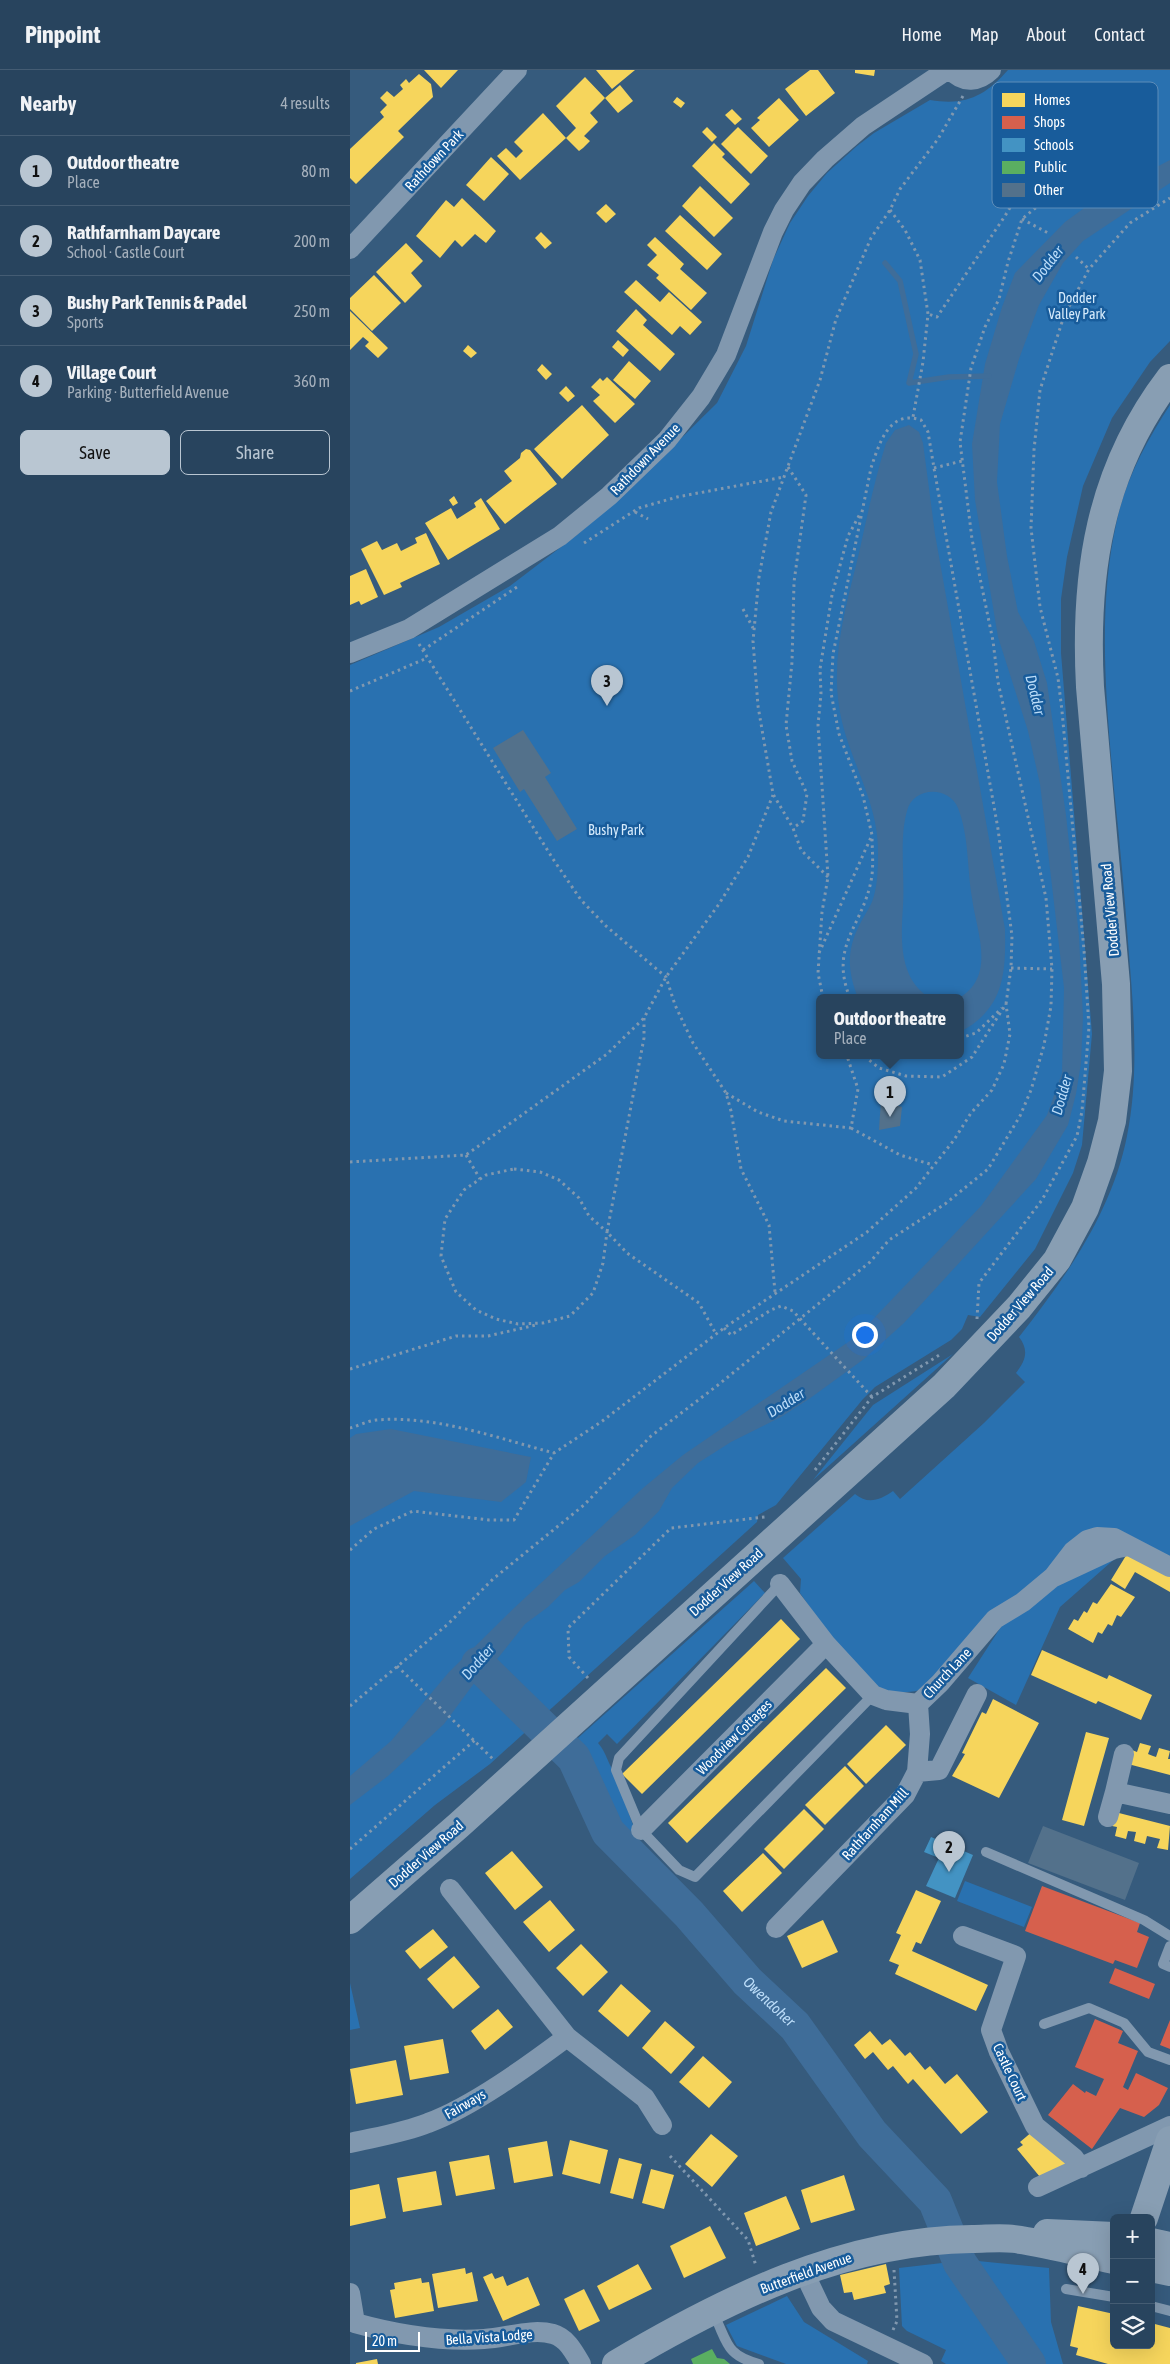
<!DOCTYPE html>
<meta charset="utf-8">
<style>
body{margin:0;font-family:"Asap Condensed",sans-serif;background:#344e67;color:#f1f3f6}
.controls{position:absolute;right:15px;bottom:15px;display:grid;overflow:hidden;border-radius:8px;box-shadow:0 5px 20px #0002}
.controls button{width:45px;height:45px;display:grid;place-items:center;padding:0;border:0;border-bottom:1px solid #445c73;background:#28445e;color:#f1f3f6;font:25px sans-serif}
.scale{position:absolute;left:15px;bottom:12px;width:55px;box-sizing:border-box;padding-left:5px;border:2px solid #fff;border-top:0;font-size:14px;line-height:18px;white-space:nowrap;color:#fff;-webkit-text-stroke:4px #185c9b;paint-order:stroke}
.you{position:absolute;left:514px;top:1264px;width:18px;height:18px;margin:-12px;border:4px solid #fff;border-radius:50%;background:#1a73e8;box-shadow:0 0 0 8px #1a73e833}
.badge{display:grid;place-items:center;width:32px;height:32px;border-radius:50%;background:#b9c6d2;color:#111;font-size:16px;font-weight:700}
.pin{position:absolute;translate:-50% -41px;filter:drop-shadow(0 1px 2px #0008)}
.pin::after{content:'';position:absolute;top:26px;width:18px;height:15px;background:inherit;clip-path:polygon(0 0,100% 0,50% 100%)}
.popup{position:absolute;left:466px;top:924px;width:148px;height:65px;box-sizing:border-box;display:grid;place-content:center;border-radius:8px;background:#28445e;filter:drop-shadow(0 1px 4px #0005);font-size:16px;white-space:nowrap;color:#a5b0bc}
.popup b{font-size:19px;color:#f1f3f6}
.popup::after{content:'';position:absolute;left:50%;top:100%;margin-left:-10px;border:10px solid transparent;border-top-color:#28445e}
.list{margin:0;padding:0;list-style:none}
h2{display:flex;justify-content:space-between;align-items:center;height:65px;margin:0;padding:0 20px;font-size:21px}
h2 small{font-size:16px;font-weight:400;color:#a5b0bc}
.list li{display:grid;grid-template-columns:32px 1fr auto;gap:15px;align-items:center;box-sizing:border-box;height:70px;padding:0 20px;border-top:1px solid #445c73}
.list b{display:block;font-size:19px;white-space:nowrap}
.list p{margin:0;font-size:16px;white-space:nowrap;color:#a5b0bc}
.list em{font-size:16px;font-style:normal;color:#a5b0bc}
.actions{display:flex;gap:10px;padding:15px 20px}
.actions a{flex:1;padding:11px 0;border:1px solid #b9c6d2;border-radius:8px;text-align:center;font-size:18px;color:#b9c6d2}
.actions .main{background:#b9c6d2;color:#111}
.icon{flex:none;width:28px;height:28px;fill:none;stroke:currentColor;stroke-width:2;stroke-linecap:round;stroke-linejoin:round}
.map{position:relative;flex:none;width:820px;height:2294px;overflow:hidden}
header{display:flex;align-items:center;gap:30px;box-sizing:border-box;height:70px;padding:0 25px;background:#28445e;border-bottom:1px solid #445c73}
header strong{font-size:24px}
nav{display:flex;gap:28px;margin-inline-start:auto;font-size:18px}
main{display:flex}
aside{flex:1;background:#28445e}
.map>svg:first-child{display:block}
.green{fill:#2971b0;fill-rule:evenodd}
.water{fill:#3f6d99}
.homes{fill:#f6d55c}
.shops{fill:#d6604d}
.schools{fill:#4393c3}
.public{fill:#5aae61}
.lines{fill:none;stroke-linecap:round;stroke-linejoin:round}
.stream{stroke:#3f6d99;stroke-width:5.5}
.river{stroke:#3f6d99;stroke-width:34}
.building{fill:#53718b}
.path{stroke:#8198af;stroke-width:3;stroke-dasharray:2.5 4;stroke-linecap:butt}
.lane{stroke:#8198af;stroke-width:10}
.street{stroke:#8198af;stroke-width:20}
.secondary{stroke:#889eb3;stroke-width:28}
.path-bridge{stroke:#8198af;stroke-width:3;stroke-dasharray:2.5 4;stroke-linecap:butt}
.labels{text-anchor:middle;stroke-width:5;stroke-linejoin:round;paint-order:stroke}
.street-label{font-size:14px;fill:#fff;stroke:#185c9b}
.park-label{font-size:14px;fill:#d6ebfc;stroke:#185c9b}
.water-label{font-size:15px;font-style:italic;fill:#bbdcf8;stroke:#185c9b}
.key{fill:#185c9b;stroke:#5d8db9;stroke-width:1}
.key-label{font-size:14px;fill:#fff}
</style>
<header>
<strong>Pinpoint</strong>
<nav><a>Home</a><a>Map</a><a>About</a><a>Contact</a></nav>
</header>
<main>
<aside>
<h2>Nearby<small>4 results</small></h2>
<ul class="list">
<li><span class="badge">1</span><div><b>Outdoor theatre</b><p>Place</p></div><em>80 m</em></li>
<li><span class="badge">2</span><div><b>Rathfarnham Daycare</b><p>School · Castle Court</p></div><em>200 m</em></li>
<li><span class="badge">3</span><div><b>Bushy Park Tennis &amp; Padel</b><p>Sports</p></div><em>250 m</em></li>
<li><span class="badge">4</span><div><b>Village Court</b><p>Parking · Butterfield Avenue</p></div><em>360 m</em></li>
</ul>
<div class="actions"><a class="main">Save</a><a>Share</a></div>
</aside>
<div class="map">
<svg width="820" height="2294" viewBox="0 0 820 2294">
<rect width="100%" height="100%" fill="#365b7d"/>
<path class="green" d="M658 0H820V271L800 292 762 348 733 416 717 487 711 529V583L742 964 732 1075 723 1103 685 1179 630 1247 618 1245 612 1259 601 1270 525 1317 513 1329 426 1435 408 1445 407 1452 140 1694 85 1735 0 1809V595L89 557 160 516 228 464 294 405 367 333 396 276 423 190 440 153 458 126 477 103 507 76 524 63 580 30C616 36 635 26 658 0ZM470 928H610V986H470Z
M820 335V1490L785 1471 710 1537 666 1635 618 1608 654 1552 692 1508 578 1618C562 1623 545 1624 528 1619 513 1614 462 1540 450 1523L451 1509 433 1488 505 1424C518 1435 530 1430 543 1421L550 1429 634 1353 675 1312 666 1303C676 1290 679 1280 669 1267 716 1207 762 1142 777 1066 789 1007 784 944 779 885 775 829 770 774 764 719 756 631 747 537 767 450 776 409 797 370 820 335Z
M603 1284 463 1410 523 1335Z
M404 1511 415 1523 267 1674 257 1664 248 1673C257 1684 256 1689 263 1700L286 1763 261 1760C250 1732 243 1697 220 1675Z
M615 1811 682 1837 674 1857 607 1831Z
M0 1913 10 1958 0 1960Z
M618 2190 699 2198 701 2252 713 2294H596L591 2291 596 2280 557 2261 552 2256 549 2198Z
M437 2226 454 2252 518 2291 517 2294H436L387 2276 376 2255Z"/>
<path class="water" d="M820 90V113L733 171 713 193 689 235 669 289 650 354 647 412 657 486 668 542 684 571 697 613 716 745 729 866 733 947 731 993 726 1024 718 1055 686 1109 554 1253 514 1289 459 1329 431 1347 381 1372 348 1393 322 1418 309 1441 285 1465 255 1486 229 1512 215 1520 198 1537 175 1554 148 1588 125 1612 94 1654 38 1706 0 1735V1706L41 1671 99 1602 163 1539 293 1418 333 1385 507 1266 631 1136 697 1045 712 1003 714 918 690 714 678 661 648 567 625 430 622 374 635 294 652 237 665 203 715 152 752 125Z
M559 355 569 362 573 373 585 464 655 859C656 904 654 939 610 962L609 928C647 906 626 860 622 828 617 798 619 766 608 738 598 715 563 717 557 741 549 769 555 806 553 836 551 867 548 909 580 928H508C498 903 496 881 509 856 513 847 520 838 523 829 528 814 528 796 528 780 528 729 496 686 489 636 481 584 497 533 509 483 517 446 525 409 536 373L545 360Z
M41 1359 181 1387 176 1412 151 1432 64 1421 0 1456V1368L6 1364Z"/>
<path class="homes" d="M74 0H108L91 18Z
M246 0H285L262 19Z
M460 0H468L485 23 456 46 435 19Z
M505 0H525L524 6 505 3Z
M69 4 81 14 83 27 48 61 54 67 6 114 0 108V79L34 47 30 42 37 35 30 28 37 21 44 27 53 19 50 15 56 9 59 13Z
M235 7 255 28 270 15 283 31 268 43 255 28 240 43 248 52 234 66 240 71 233 78 229 81 216 68 170 110 147 86 156 78 166 88 173 81 164 72 193 43 216 68 226 58 206 36Z
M327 27 335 33 331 38 323 32Z
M429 28 449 50 419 77 401 58 410 50 407 48Z
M382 39 392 49 385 55 375 45Z
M357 57 367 67 362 72 352 62Z
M388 57 418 86 401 104 371 74Z
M364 73 375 84 372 87 400 114 381 134 342 96Z
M141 87 159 104 134 131 116 115Z
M350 116 383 148 364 167 332 136Z
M112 128 146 161 136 173 125 164 112 177 105 170 90 188 66 166 96 130 104 137Z
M256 134 266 144 256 153 246 143Z
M330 145 372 184 357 200 315 161Z
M191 162 202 173 195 179 185 168Z
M305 167 334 194 330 199 357 223 341 240 306 208 309 205 297 195 307 185 297 175Z
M56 173 73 191 61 203 72 216 55 233 26 202Z
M24 205 51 233 22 261 0 239V228Z
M286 210 310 232 319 222 352 252 340 265 330 256 322 265 274 222Z
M286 239 297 250 293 255 325 284 310 301 266 261Z
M0 241 38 278 28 288 15 276 19 272 13 267 0 280Z
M268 270 279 280 273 287 262 277Z
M118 275 127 283 121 288 113 281Z
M279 291 301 311 285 329 263 310Z
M192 294 202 304 196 310 187 300Z
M257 307 285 334 265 353 243 331 250 325 241 317 250 308 253 311Z
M216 316 225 326 218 332 209 323Z
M232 335 259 365 212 409 184 379Z
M176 379 180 380 207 414 155 454 136 431 162 411 154 401 170 388 171 383Z
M104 426 108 433 103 436 99 430Z
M131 428 150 459 98 490 75 453 101 438 107 449 126 437 124 433Z
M76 463 90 494 50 513 52 517 34 525 11 479 27 471 32 480 47 473 51 481 67 473 65 468Z
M16 499 28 527 11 535 9 531 0 535V506Z
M780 1479 820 1503V1522L785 1502 775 1519 761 1510Z
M761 1514 785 1527 771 1547 767 1545 762 1556 758 1554 752 1564 748 1562 743 1573 718 1559 724 1549 728 1551 734 1541 737 1543 743 1532 747 1534Z
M431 1549 450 1569 292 1724 272 1704Z
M692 1580 757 1609 759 1605 802 1625 791 1650 748 1631 746 1634 681 1605Z
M476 1598 496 1618 337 1773 318 1753Z
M643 1629 689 1653 649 1728 602 1706 615 1684 612 1683 632 1642 636 1644Z
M536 1655 556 1675 516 1714 497 1694Z
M736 1662 759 1668 734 1756 712 1750Z
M790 1673 801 1676 798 1684 803 1686 806 1687 809 1678 820 1681 818 1689H820V1705L778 1694 782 1680 787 1682Z
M495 1696 514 1716 475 1755 455 1735Z
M454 1739 474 1759 434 1799 414 1779Z
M765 1742 820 1756 818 1780 807 1778 810 1769 797 1766 795 1774 784 1771 786 1762 778 1761 776 1769 765 1766 767 1757 762 1756Z
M162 1781 193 1817 165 1840 135 1803Z
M413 1783 432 1803 392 1842 373 1821Z
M566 1820 591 1831 571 1874 566 1872 562 1881 638 1915 626 1941 545 1904 549 1895 539 1891 551 1865 546 1863Z
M200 1830 225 1860 199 1882 173 1852Z
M473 1850 488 1882 452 1898 437 1866Z
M83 1859 98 1877 70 1899 55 1881Z
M231 1874 258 1902 233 1926 206 1898Z
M104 1886 130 1917 103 1939 77 1909Z
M271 1914 301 1941 278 1967 248 1941Z
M148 1939 163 1957 135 1980 121 1961Z
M315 1951 345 1977 321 2004 292 1978Z
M520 1961 532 1975 540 1969 555 1986 560 1982 575 2000 580 1996 595 2014 607 2004 638 2042 611 2064 563 2009 558 2014 543 1996 538 2000 523 1982 515 1989 504 1975Z
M93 1969 99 2003 60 2010 54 1976Z
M353 1986 382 2012 359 2038 329 2012Z
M46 1990 53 2025 6 2034 0 1999Z
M683 2061 722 2093 690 2107 667 2079 673 2075 670 2072Z
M361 2064 388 2086 362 2117 335 2094Z
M220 2070 258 2080 250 2114 212 2104Z
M197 2071 203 2106 164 2113 158 2078Z
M139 2085 145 2119 106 2126 99 2092Z
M269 2088 292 2094 283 2129 260 2123Z
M301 2099 324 2105 314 2139 292 2133Z
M86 2101 92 2135 53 2142 47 2108Z
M494 2105 505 2140 461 2153 451 2120Z
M29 2114 36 2148 0 2156V2120Z
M436 2126 450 2159 406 2176 394 2143Z
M360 2156 376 2188 334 2208 320 2176Z
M288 2194 302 2219 259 2240 247 2216Z
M536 2194 540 2214 534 2216 536 2223 504 2230 502 2222 494 2223 490 2205Z
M115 2198 116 2204 122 2202 128 2231 88 2238 82 2204Z
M142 2203 145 2209 153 2206 157 2216 178 2207 190 2235 153 2251 133 2207Z
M71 2208 72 2213 79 2212 84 2241 45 2248 40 2220 45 2219 44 2213Z
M234 2219 250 2251 229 2261 214 2229Z
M728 2236 764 2244V2275H801V2253L820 2258V2294H758L726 2285 728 2278 720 2276Z
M27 2289 28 2294H6V2293Z"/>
<path class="shops" d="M692 1816 790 1853 787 1862 799 1867 787 1898 765 1890 763 1894 675 1861Z
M765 1898 805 1914 799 1929 759 1913Z
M745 1949 773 1961 768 1973 788 1981 773 2017 778 2020 786 2003 818 2018 809 2035 794 2047 770 2038 742 2079 698 2045 723 2014 735 2023 736 2021 746 2026 754 2009 725 1997Z
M820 1950V1979L810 1975Z"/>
<path class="schools" d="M581 1767 623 1785 605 1828 576 1816 589 1788 574 1782Z"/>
<path class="public" d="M362 2279 367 2288 374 2289 380 2294H343L341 2289Z"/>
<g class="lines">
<path class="stream" d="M535 193 550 211 566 284 559 313 599 307 639 306
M585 2131 592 2134"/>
<path class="river" id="s1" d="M128 1594 224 1688 258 1762 339 1844 397 1911 445 1956 522 2064 585 2131 610 2193 679 2294"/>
</g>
<path class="building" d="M173 660 201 703 195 707 227 759 207 771 174 719 170 722 143 678Z
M531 1029 552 1037 550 1056 529 1060Z
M693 1756 789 1793 775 1830 678 1793Z"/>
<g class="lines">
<path class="path" d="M540 140 555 160 570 190 578 244 573 292 563 347
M672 149 700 164
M726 187 739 199
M438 397 456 425 444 512 442 592 436 655 442 691 457 724 453 751 443 758
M584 398 612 391
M285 442 298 449
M234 473 289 438 327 427 434 407
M393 539 403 558
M69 574 203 789 231 830 256 856 316 907 325 935 343 973 376 1023 381 1041 391 1099 419 1155 425 1222
M73 580 170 515
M0 621 77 588
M478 807 451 780 443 758 423 724 408 636 403 571 409 507 421 442 470 310 486 249 521 168 540 140 550 119 588 69 613 26
M469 883 522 765 513 726 489 664 481 623 483 584 521 398C529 374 539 339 571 350L578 362 584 398 648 759 662 866 661 898 656 934 622 987 592 1007 556 1006 529 998 514 986
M661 898 702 899
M473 928 468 903 472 842 478 807 468 655 471 624 470 599 482 525 498 466 510 444
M500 928C479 876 512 857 521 811 524 797 522 780 522 765
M294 948V968L257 1162 277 1183 349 1233 366 1264
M610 968 626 963 652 938
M376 1023 408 1042 434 1051 501 1058 508 1019 497 986
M501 1058 550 1085 583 1095
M116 1085 130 1109
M0 1092 116 1085 257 984 294 948 316 907 369 834 398 787 423 725
M164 1099 190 1102 209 1110 229 1128 239 1146 257 1162 253 1193 243 1223 220 1246 193 1253 168 1254 146 1249 126 1240 106 1222 91 1186 95 1149 114 1120 136 1105Z
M627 1249 629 1213 692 1130 727 1066 732 1041 739 957 734 880 712 641 708 608 690 537 681 458 684 380 690 320 714 246 739 199 780 153 820 128
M0 1299 106 1266H138L186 1255
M0 1358C8 1356 17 1351 26 1350 85 1345 147 1368 204 1383
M465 1400 522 1327 591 1284
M0 1480 24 1459 63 1441 139 1450H164L204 1383 251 1352 374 1258 517 1162 566 1118 604 1070 621 1043 642 1020 654 994 660 964 656 934
M47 1596 145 1691
M238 1608 219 1587 218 1558 321 1458 415 1447
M0 1636 98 1554 143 1509 234 1435 301 1366 368 1315 520 1192 539 1170 595 1134 638 1099 670 1046 681 1020 694 975 701 936 702 899 696 828 648 612 643 571 622 469 610 372 621 298 635 257 649 229 658 192 672 149 739 94 764 84 787 67 785 49C758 36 743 37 715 45L655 146 587 247 578 244
M0 1779 125 1670
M320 2086 398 2170 406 2196
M543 2260 547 2251 544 2200"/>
<path class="lane" d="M430 1514 269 1688 266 1700 291 1760 329 1800 345 1807 523 1625
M636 1782 794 1850 820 1866
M820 1876 813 1894 820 1897
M694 1954 739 1938 774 1953 798 1982 820 1990
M716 2219 764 2227
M801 2236 820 2241
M363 2243C378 2271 374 2285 409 2294"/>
<path class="street" d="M601 0C613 14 629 12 641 0
M0 179 167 0
M0 583 59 559 210 466 259 426 317 370 351 327 376 285 423 162 434 140 452 113 475 89 513 56 597 0
M704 1507 764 1479 778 1476
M430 1514 476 1574 523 1625 536 1630 568 1634 590 1613 645 1549 673 1532 703 1507 723 1481 737 1470 747 1467 764 1468 820 1497
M774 1684 765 1722 820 1734
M567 1702 570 1664 568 1634
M758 1747 765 1722
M291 1760 476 1574
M100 1819 217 1967 295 2028 312 2055
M426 1858 555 1725 567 1702 589 1700 627 1624
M613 1866 666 1886 641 1960 649 1982 685 2056 724 2088 731 2098
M0 2073C26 2067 53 2063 78 2053 122 2037 178 1996 217 1967
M688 2117 820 2056
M457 2201 460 2215 471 2238 483 2251 573 2294
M0 2223 5 2253C48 2265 89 2272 134 2269 156 2268 181 2258 203 2264 217 2268 224 2282 231 2294"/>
<path class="secondary" d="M0 1850 109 1755 594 1316 669 1237 707 1190 735 1138 751 1093 762 1051 768 1001 766 914 740 617C734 504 749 401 820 308
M794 2148 820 2070
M697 2163 764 2166
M801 2172 820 2176
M801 2198 820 2202
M266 2294C374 2230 494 2170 622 2169 636 2169 650 2167 664 2169 697 2173 731 2183 764 2190"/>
<path class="path-bridge" d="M374 1258 381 1265 421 1240 431 1236 443 1241 522 1327"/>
</g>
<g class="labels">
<g class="street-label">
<text transform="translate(84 90) rotate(-47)" y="5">Rathdown Park</text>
<text transform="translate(295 389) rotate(-46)" y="5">Rathdown Avenue</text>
<text transform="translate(760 840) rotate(-95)" y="5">Dodder View Road</text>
<text transform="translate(670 1234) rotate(-49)" y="5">Dodder View Road</text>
<text transform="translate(376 1512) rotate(-42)" y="5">Dodder View Road</text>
<text transform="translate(597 1603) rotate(-47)" y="5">Church Lane</text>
<text transform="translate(384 1667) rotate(-45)" y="5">Woodview Cottages</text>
<text transform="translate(525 1754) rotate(-48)" y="5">Rathfarnham Mill</text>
<text transform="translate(76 1784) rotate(-41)" y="5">Dodder View Road</text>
<text transform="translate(660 2002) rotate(65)" y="5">Castle Court</text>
<text transform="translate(115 2034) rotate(-30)" y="5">Fairways</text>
<text transform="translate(456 2203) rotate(-20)" y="5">Butterfield Avenue</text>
<text transform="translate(139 2267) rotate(-4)" y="5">Bella Vista Lodge</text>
</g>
<g class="park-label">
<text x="727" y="233">Dodder<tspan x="727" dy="16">Valley Park</tspan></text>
<text x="266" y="765">Bushy Park</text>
</g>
<g class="water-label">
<text transform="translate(698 194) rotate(-52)" y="5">Dodder</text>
<text transform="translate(685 625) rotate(76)" y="5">Dodder</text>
<text transform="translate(712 1025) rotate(-74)" y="5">Dodder</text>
<text transform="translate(436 1333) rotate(-32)" y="5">Dodder</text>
<text transform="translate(128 1592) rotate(-49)" y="5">Dodder</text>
<text dy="5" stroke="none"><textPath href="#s1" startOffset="450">Owendoher</textPath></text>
</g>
</g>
<rect x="642" y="12" width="166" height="126" rx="8" class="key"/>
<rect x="652" y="23" width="23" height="14" fill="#f6d55c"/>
<rect x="652" y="46" width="23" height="13" fill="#d6604d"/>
<rect x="652" y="68" width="23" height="14" fill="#4393c3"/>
<rect x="652" y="91" width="23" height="13" fill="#5aae61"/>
<rect x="652" y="113" width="23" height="14" fill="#53718b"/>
<g class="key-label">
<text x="684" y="35">Homes</text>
<text x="684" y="57">Shops</text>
<text x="684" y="80">Schools</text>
<text x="684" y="102">Public</text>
<text x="684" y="125">Other</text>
</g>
</svg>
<div class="controls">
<button>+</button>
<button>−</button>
<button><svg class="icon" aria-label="layers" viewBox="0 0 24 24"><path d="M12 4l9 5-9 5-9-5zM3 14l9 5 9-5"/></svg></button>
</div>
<div class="scale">20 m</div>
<div class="you"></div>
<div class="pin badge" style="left:540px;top:1047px">1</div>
<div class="popup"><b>Outdoor theatre</b>Place</div>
<div class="pin badge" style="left:599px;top:1802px">2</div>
<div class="pin badge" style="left:257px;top:636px">3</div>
<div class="pin badge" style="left:733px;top:2224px">4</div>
</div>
</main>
